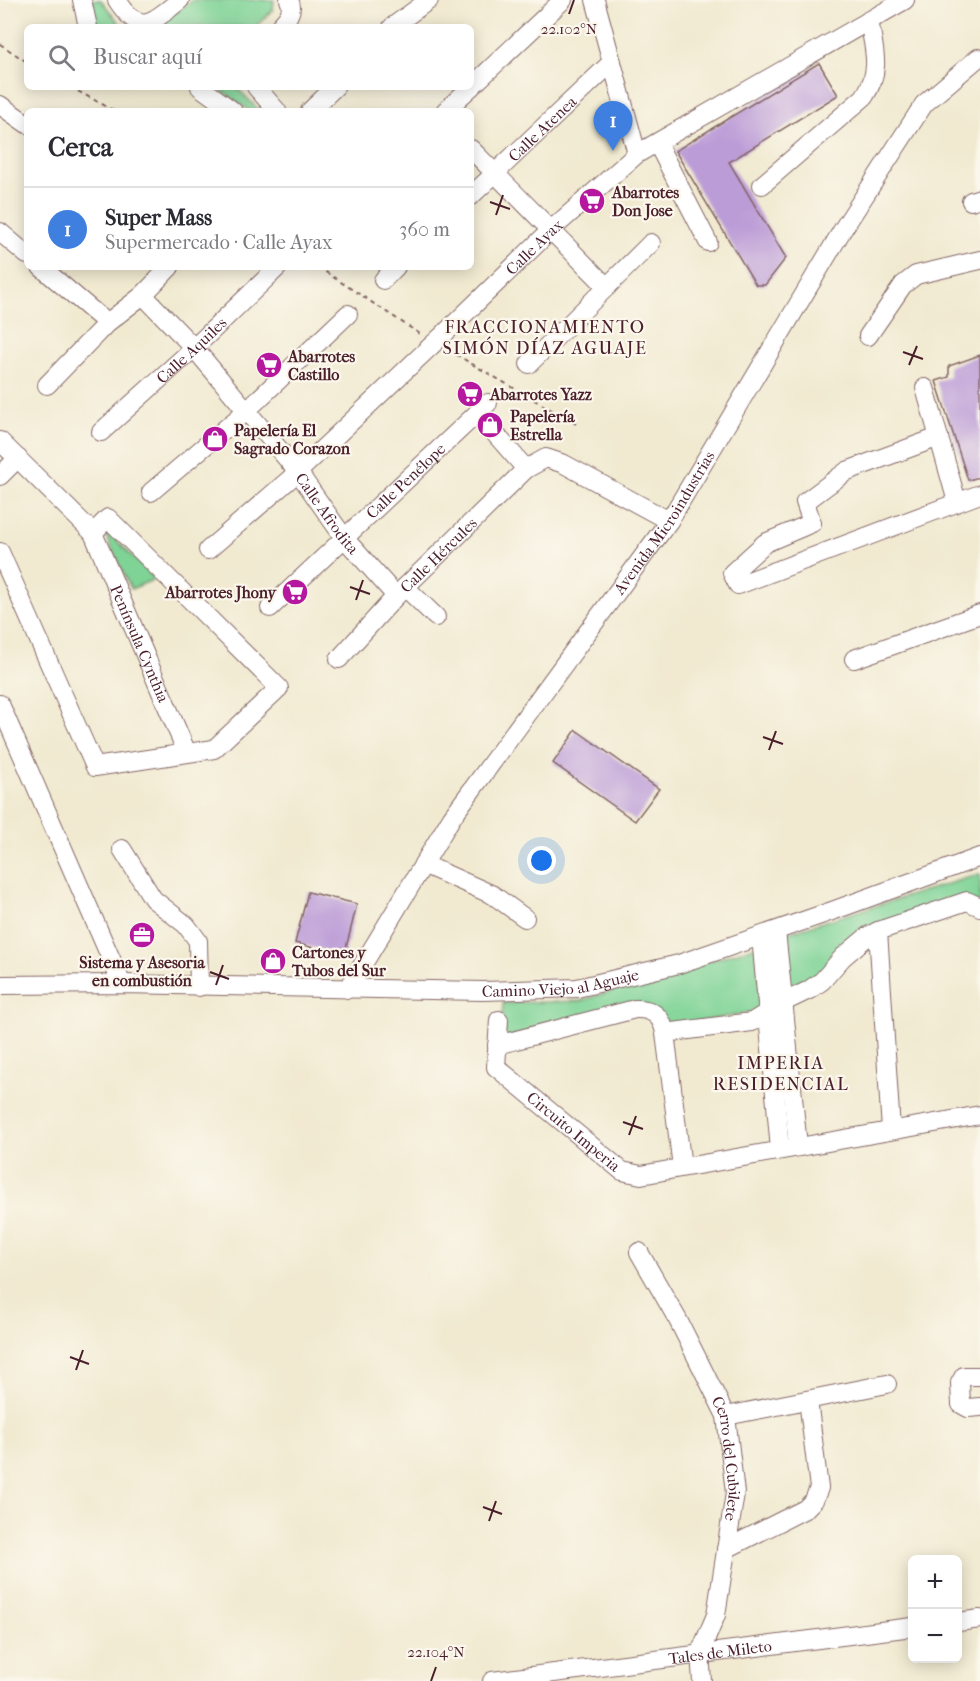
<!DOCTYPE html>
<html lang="es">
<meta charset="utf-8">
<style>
body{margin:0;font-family:"IM FELL French Canon",serif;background:#f7f7f7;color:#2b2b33}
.controls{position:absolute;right:18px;bottom:18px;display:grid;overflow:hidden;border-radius:9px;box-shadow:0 3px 15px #0003}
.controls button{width:54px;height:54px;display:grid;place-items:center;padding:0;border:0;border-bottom:2px solid #e1e1e2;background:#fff;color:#2b2b33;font:30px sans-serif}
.you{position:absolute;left:542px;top:861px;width:21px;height:21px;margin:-15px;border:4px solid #fff;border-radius:50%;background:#1a73e8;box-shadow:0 0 0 9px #1a73e833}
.badge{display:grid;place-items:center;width:39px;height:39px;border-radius:50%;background:#b5179e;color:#fff;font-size:20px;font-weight:700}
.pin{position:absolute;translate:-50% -50px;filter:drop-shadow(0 2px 3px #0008)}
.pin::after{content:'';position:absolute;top:32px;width:21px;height:18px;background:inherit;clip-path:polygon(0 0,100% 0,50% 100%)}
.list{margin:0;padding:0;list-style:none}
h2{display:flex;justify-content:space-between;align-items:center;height:78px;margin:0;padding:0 24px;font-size:26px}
h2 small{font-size:20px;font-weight:400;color:#7c7c81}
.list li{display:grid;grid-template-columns:39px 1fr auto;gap:18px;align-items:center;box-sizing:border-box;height:84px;padding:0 24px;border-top:2px solid #e1e1e2}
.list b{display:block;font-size:22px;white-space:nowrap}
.list p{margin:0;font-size:20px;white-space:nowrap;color:#7c7c81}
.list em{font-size:20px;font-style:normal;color:#7c7c81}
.icon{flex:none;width:33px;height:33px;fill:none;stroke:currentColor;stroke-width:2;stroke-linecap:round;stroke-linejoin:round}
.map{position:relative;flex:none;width:980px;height:1681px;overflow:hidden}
.search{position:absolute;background:#fff;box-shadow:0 3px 15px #0003;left:24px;top:24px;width:450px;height:66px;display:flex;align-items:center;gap:15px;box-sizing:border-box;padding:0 21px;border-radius:9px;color:#7c7c81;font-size:22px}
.panel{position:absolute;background:#fff;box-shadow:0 3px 15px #0003;left:24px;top:108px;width:450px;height:162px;border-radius:9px}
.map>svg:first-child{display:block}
.green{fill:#7ed395;stroke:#647960;stroke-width:1.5}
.building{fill:#bc9cd7}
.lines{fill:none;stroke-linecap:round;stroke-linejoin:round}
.minor-casing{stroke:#846665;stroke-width:20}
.path{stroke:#846665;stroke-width:2;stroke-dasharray:4.5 4.5;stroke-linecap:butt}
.minor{stroke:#fff;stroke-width:18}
.minor-bridge-casing{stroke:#846665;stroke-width:20;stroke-linecap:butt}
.minor-bridge{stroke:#fff;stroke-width:18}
.ticks{fill:none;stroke:#4a1f2b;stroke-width:2}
.labels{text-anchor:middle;stroke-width:4.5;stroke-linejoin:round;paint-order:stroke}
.street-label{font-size:16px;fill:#4a1f2b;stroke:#fbf7ec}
.poi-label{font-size:16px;font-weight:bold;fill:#4a1f2b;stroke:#fbf7ec;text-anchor:start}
.neighbourhood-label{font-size:18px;letter-spacing:1.5px;fill:#4a1f2b;stroke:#fbf7ec}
.ticks-label{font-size:15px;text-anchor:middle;fill:#4a1f2b;stroke:#fbf7ec;stroke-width:4.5;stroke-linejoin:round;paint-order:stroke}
</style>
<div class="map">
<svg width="980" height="1681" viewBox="0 0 980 1681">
<rect width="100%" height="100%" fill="#fbf7ec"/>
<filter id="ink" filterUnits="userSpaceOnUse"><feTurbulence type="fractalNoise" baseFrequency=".0167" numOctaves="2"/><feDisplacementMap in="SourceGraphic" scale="12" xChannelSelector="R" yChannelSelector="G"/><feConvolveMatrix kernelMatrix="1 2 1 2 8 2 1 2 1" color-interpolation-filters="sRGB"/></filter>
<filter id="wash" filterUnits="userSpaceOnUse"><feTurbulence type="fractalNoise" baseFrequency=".008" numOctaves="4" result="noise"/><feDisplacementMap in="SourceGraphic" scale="24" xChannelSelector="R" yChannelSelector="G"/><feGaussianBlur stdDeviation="1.35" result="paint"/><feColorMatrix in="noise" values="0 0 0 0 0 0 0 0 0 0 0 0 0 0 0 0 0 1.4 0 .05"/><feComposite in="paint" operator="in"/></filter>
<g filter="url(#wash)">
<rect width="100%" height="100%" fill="#f1ead1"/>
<path class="green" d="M91 0H101L120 24 141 27H104L95 23Z
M193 0H274L273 10 255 27H155Z
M217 87H236L260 111H250Z
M106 534H110L155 579 131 589 106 536Z
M980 874V902L878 928 788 998 783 934Z
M757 946 761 1011 669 1027 647 1006 501 1041 503 1003 580 1001Z"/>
<g id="blocks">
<path class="building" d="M819 63 838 95 729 162 786 258 765 285H756L675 151Z
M980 355V477L968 480 936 381 949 377V366Z
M576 730 659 789 635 821 553 763Z
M308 892 357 904 344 956 295 943Z"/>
</g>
</g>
<g filter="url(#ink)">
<use href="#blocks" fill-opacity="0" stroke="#846665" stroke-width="1.5"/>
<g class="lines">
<defs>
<g id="minor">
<path d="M82 0 88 27"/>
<path d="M117 0C141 37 152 22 180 0"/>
<path d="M595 0 637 154"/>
<path d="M279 27C286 20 295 11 289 0"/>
<path d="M392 27 429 0"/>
<path d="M200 87 233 111"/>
<path d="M256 87 277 111"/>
<path d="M471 87 563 0"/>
<path d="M0 105 27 124"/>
<path d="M310 111 335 87"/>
<path d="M445 111 471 87"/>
<path d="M657 143 708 242"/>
<path d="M471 149 607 287"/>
<path d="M762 185 864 97C882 70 874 50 869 20"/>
<path id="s1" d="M471 196 612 62"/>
<path d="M971 201 980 198"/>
<path d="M0 232 27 255"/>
<path d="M41 267 107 323"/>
<path d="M383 280 396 267"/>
<path id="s2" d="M143 295 194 348 298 472 345 539 396 596"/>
<path id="s3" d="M445 333 551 230 637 154 905 0"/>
<path d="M868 336 903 285 916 275 980 260"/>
<path d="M529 364 651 243"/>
<path d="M47 385 107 323 143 295 170 267"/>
<path d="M925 388 957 502"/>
<path d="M477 413 526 469"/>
<path id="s4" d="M101 432 194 348 278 267"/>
<path d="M939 437 847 471 805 502 812 523 765 543 732 573 738 585 980 494"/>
<path d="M0 441 93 533 108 518 279 688 214 749 95 767 0 552"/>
<path d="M0 476 18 458"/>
<path d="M151 492 246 411 348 314"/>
<path id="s5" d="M93 533 187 753"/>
<path d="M208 550 298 472 431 346"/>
<path d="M405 587 436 617"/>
<path id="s6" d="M270 608 488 403"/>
<path id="s7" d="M339 659 396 596 526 469 546 458 564 464 669 521"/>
<path d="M854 659 980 614"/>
<path d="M0 704 122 984"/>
<path d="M122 849 153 899 186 925 198 941 199 987"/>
<path d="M423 864 493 895 525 918"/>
<path d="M776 931 798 1146"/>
<path d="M878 931 891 1130"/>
<path d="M761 936 780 1150"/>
<path id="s8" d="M0 985 122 984 483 991 577 988 679 964 832 911 980 857"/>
<path id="s9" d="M348 989 452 817 669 521 843 229 924 104 978 58"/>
<path id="s10" d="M499 1020 496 1067 622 1171 641 1175 980 1115"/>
<path d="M665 1033 682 1167"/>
<path d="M497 1045 635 1009C652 1008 662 1016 665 1033L752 1022 784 1002 809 990 822 981 843 957 868 936 878 931 967 901 980 907"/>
<path id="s11" d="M639 1252 678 1320 726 1416 735 1493 716 1615 700 1653 702 1681"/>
<path d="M980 1376H964L960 1383 961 1404 968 1408 980 1407"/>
<path d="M726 1416 887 1384"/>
<path d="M726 1549 805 1509 814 1500 819 1488 808 1400"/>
<path d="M958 1622 980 1619"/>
<path id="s12" d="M492 1681 912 1627"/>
</g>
</defs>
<use href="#minor" class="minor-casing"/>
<path class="path" d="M0 44 27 62
M70 87 115 111
M318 267 420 334
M448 350 576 424"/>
<use href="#minor" class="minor"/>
<defs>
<path id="minor-bridge" d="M431 346 445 333"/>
</defs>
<use href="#minor-bridge" class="minor-bridge-casing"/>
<use href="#minor-bridge" class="minor-bridge"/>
</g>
</g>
<path class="ticks" d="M569 14 574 0M490 202 510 209M496 215 503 195M903 352 923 359M909 365 917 346M350 587 370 594M356 600 363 580M763 737 783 744M769 750 776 731M210 972 229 979M216 985 223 965M623 1122 643 1129M629 1135 636 1116M70 1357 89 1364M76 1370 83 1350M483 1507 502 1514M489 1521 496 1501M431 1681 436 1667"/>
<defs>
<symbol id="supermarket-disc" viewBox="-11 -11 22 22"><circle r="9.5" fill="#b5179e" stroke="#fbf7ec"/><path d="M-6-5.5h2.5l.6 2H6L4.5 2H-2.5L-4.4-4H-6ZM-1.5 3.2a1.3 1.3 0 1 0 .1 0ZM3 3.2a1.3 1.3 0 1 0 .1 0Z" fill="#fff"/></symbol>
<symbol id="shop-disc" viewBox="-11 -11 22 22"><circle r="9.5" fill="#b5179e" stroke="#fbf7ec"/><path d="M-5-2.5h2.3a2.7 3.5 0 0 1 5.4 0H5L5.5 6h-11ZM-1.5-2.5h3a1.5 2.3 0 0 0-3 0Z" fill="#fff"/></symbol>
<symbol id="office-disc" viewBox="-11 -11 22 22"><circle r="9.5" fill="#b5179e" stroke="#fbf7ec"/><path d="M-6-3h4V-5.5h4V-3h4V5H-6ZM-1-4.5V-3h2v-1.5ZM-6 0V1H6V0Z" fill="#fff"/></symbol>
</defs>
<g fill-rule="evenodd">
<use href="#supermarket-disc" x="577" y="186" width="30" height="30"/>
<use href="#supermarket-disc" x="254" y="350" width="30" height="30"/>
<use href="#supermarket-disc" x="455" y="379" width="30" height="30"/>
<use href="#shop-disc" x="475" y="410" width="30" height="30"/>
<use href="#shop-disc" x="200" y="424" width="30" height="30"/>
<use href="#supermarket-disc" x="280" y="577" width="30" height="30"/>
<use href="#office-disc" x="127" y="920" width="30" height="30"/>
<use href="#shop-disc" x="258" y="946" width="30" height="30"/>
</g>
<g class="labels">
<g class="street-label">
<text dy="6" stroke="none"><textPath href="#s1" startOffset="98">Calle Atenea</textPath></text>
<text dy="6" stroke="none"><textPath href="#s3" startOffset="124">Calle Ayax</textPath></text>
<text dy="6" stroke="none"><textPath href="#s4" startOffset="122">Calle Aquiles</textPath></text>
<text dy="6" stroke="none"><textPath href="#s6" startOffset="186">Calle Penélope</textPath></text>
<text dy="6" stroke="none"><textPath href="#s2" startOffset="286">Calle Afrodita</textPath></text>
<text dy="6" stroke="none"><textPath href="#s9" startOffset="564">Avenida Microindustrias</textPath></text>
<text dy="6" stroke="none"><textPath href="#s7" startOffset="144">Calle Hércules</textPath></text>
<text dy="6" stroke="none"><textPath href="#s5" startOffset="120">Península Cynthia</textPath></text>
<text dy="6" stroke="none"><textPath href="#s8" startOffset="561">Camino Viejo al Aguaje</textPath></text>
<text dy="6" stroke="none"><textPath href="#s10" startOffset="148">Circuito Imperia</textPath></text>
<text dy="6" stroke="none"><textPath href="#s11" startOffset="228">Cerro del Cubilete</textPath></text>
<text dy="6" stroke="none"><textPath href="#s12" startOffset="230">Tales de Mileto</textPath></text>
</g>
<g class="poi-label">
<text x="612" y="198">Abarrotes<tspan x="612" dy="18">Don Jose</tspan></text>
<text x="288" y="362">Abarrotes<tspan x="288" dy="18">Castillo</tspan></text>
<text x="490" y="400">Abarrotes Yazz</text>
<text x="510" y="422">Papelería<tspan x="510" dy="18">Estrella</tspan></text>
<text x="234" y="436">Papelería El<tspan x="234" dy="18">Sagrado Corazon</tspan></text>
<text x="276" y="598" text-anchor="end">Abarrotes Jhony</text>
<text x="292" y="958">Cartones y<tspan x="292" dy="18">Tubos del Sur</tspan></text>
<text x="142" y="968" text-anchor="middle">Sistema y Asesoria<tspan x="142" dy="18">en combustión</tspan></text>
</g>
<g class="neighbourhood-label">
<text x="545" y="333">FRACCIONAMIENTO<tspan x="545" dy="21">SIMÓN DÍAZ AGUAJE</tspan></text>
<text x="781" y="1069">IMPERIA<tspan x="781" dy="21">RESIDENCIAL</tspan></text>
</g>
</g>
<g class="ticks-label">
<text x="569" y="34">22.102°N</text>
<text x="436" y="1657">22.104°N</text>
</g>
</svg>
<div class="controls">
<button>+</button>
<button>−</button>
</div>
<div class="you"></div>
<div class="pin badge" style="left:613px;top:151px;background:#3f7fe0">1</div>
<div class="search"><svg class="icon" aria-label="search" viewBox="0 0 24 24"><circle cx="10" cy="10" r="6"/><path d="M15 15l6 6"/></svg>Buscar aquí</div>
<section class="panel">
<h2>Cerca<small></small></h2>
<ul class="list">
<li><span class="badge" style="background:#3f7fe0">1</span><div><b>Super Mass</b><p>Supermercado · Calle Ayax</p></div><em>360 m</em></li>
</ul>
</section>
</div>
